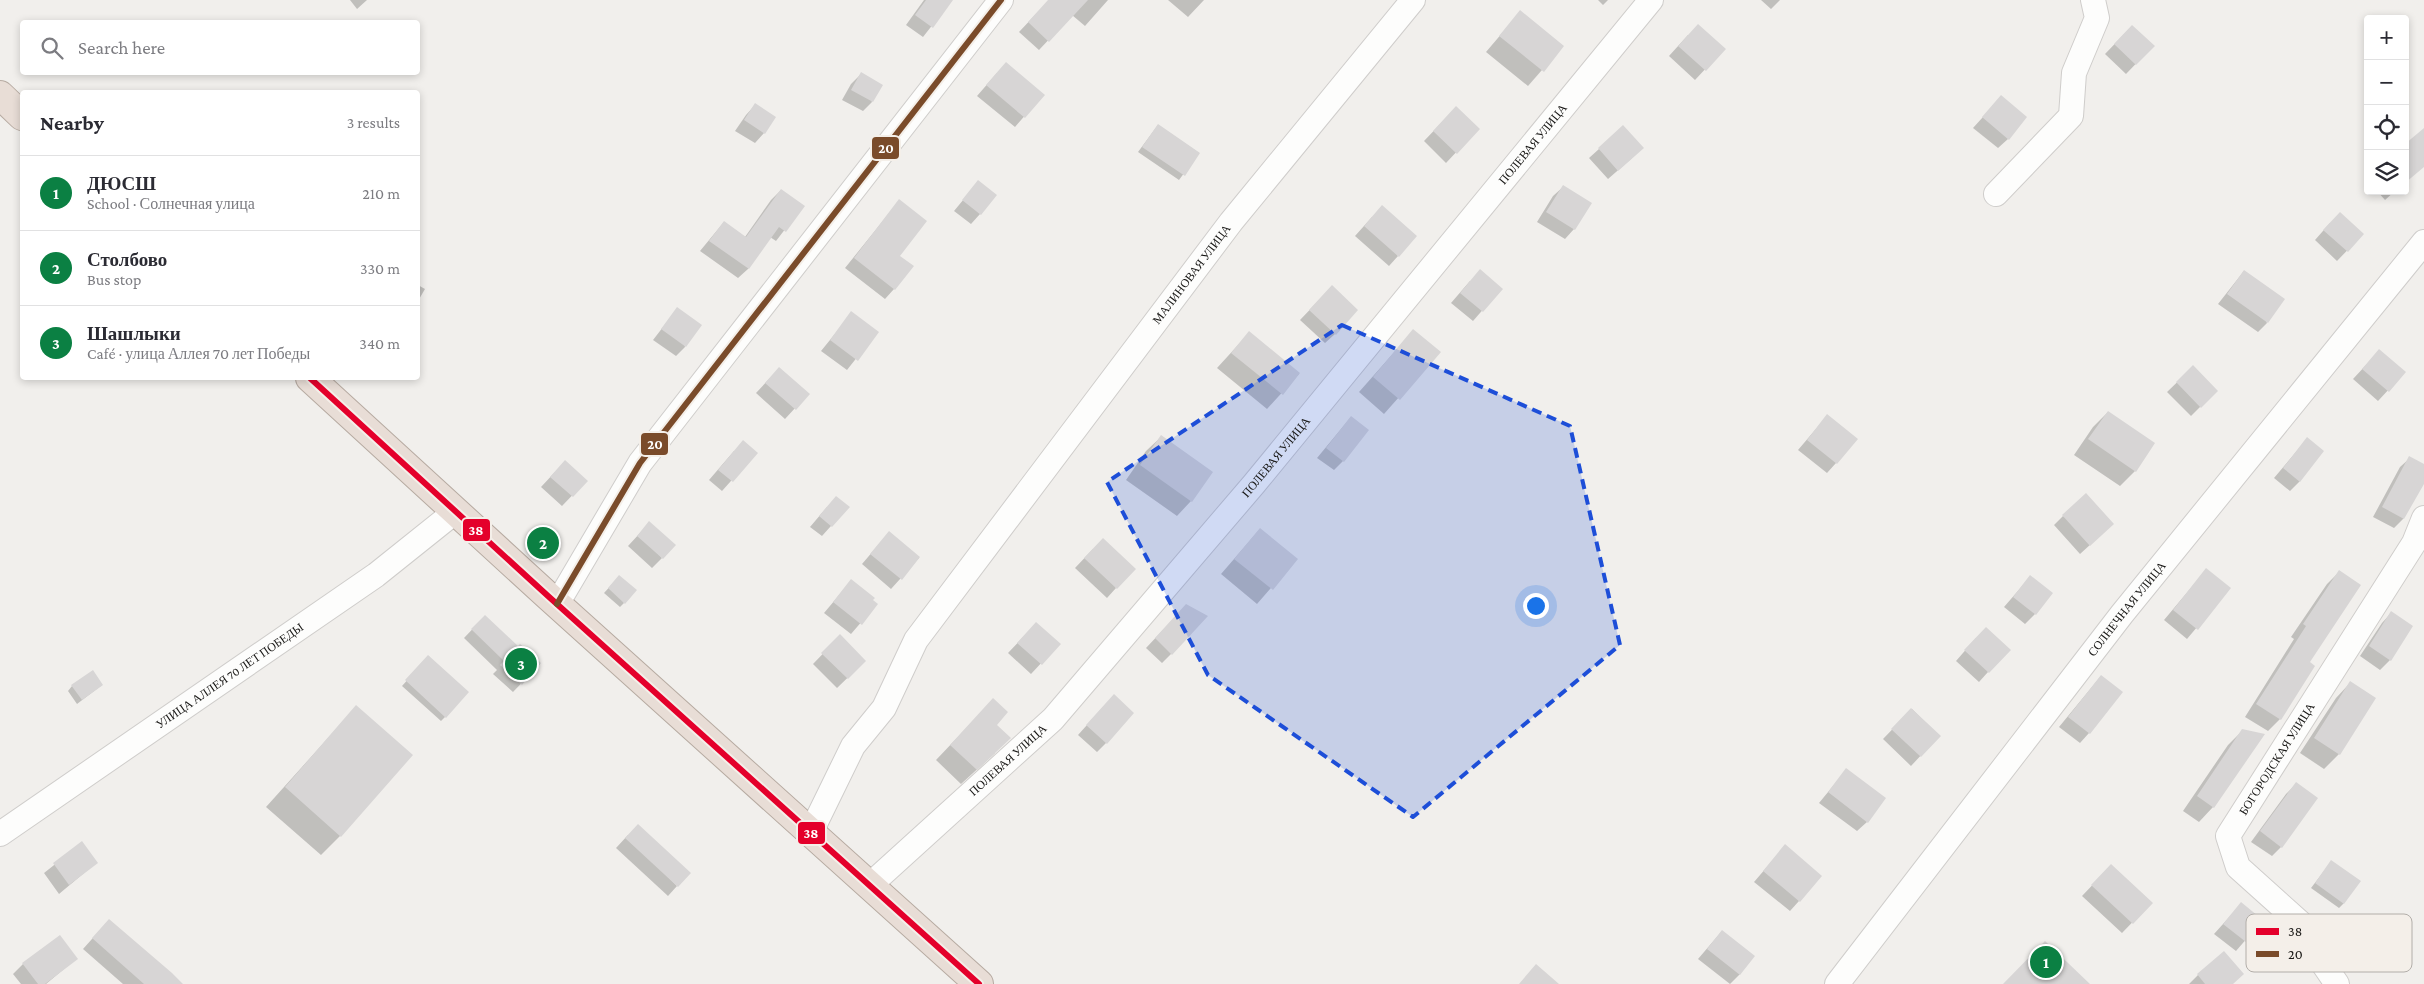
<!DOCTYPE html>
<meta charset="utf-8">
<style>
body{margin:0;font-family:"Crimson Pro",serif;background:#f2f2f3;color:#2b2b33}
.controls{position:absolute;right:15px;top:15px;display:grid;overflow:hidden;border-radius:5px;box-shadow:0 2px 8px #0003}
.controls button{width:45px;height:45px;display:grid;place-items:center;padding:0;border:0;border-bottom:1px solid #e1e1e2;background:#fff;color:#2b2b33;font:25px sans-serif}
.you{position:absolute;left:1535px;top:605px;width:18px;height:18px;margin:-12px;border:4px solid #fff;border-radius:50%;background:#1a73e8;box-shadow:0 0 0 8px #1a73e833}
.badge{display:grid;place-items:center;width:32px;height:32px;border-radius:50%;background:#0b8043;color:#fff;font-size:16px;font-weight:700}
.pin{position:absolute;translate:-50% -50%;border:2px solid #fff;box-shadow:0 1px 5px #0006}
.list{margin:0;padding:0;list-style:none}
h2{display:flex;justify-content:space-between;align-items:center;height:65px;margin:0;padding:0 20px;font-size:21px}
h2 small{font-size:16px;font-weight:400;color:#7c7c81}
.list li{display:grid;grid-template-columns:32px 1fr auto;gap:15px;align-items:center;box-sizing:border-box;height:75px;padding:0 20px;border-top:1px solid #e1e1e2}
.list b{display:block;font-size:19px;white-space:nowrap}
.list p{margin:0;font-size:16px;white-space:nowrap;color:#7c7c81}
.list em{font-size:16px;font-style:normal;color:#7c7c81}
.icon{flex:none;width:28px;height:28px;fill:none;stroke:currentColor;stroke-width:2;stroke-linecap:round;stroke-linejoin:round}
.map{position:relative;flex:none;width:2424px;height:984px;overflow:hidden}
.search{position:absolute;background:#fff;box-shadow:0 2px 8px #0003;left:20px;top:20px;width:400px;height:55px;display:flex;align-items:center;gap:12px;box-sizing:border-box;padding:0 18px;border-radius:5px;color:#7c7c81;font-size:19px}
.panel{position:absolute;background:#fff;box-shadow:0 2px 8px #0003;left:20px;top:90px;width:400px;height:290px;border-radius:5px}
.map>svg:first-child{display:block}
.shadow{fill:#0003}
.building{fill:#d7d5d5}
.lines{fill:none;stroke-linecap:round;stroke-linejoin:round}
.minor-casing{stroke:#cfcdcb;stroke-width:26}
.highway-casing{stroke:#b6aaa1;stroke-width:30}
.minor{stroke:#fdfdfc;stroke-width:24}
.highway{stroke:#e8ddd6;stroke-width:28}
.bus-1-casing{stroke:#f4efe9;stroke-width:10}
.bus-2-casing{stroke:#f4efe9;stroke-width:10}
.bus-1{stroke:#e4002b;stroke-width:6}
.bus-2{stroke:#7a4b2a;stroke-width:6}
.marked{fill:#1d4ed8;fill-opacity:0.2;stroke:#1d4ed8;stroke-width:4;stroke-dasharray:10 6;stroke-linejoin:round}
.labels{text-anchor:middle;stroke-width:4.5;stroke-linejoin:round;paint-order:stroke}
.street-label{font-size:12px;fill:#171614;stroke:#f4efe9}
.key{fill:#f4efe9;stroke:#b2aea9;stroke-width:1}
.key-label{font-size:14px;fill:#171614}
.line-badge{stroke:#f4efe9;stroke-width:2}
.badge-label{font-size:14px;text-anchor:middle;font-weight:bold;fill:#fff}
</style>
<div class="map">
<svg width="2424" height="984" viewBox="0 0 2424 984">
<rect width="100%" height="100%" fill="#f1efec"/>
<path class="shadow" d="M350 0H367L357 9Z
M924 0H952L923 37 906 25Z
M1057 0H1108L1085 26 1072 15 1039 50 1019 32 1036 14Z
M1168 0H1204L1188 17Z
M1598 0H1608L1603 5Z
M1761 0H1780L1771 9Z
M1520 12 1563 46 1528 86 1486 52Z
M2132 26 2153 46 2126 74 2105 54Z
M1688 35 1724 49 1695 80 1669 56Z
M997 73 1043 95 1015 127 977 96Z
M861 74 872 102 863 111 842 100 851 84Z
M2001 97 2008 139 1998 148 1973 128Z
M755 105 764 133 755 143 735 131 746 115Z
M1446 118 1478 129 1446 163 1424 141Z
M1158 125 1199 153 1179 180 1138 152Z
M1599 149 1632 158 1608 179 1589 158Z
M978 182 980 214 971 224 954 211Z
M1563 187 1574 229 1565 239 1537 222 1553 196Z
M781 190 803 206 776 241 770 237 748 269 738 278 700 251 724 222 745 237 771 200Z
M2377 191H2395L2385 200Z
M899 201 898 256 894 289 885 299 845 268Z
M1372 217 1398 256 1389 266 1355 236Z
M2330 223 2363 234 2337 261 2315 240Z
M2244 271 2267 323 2258 332 2218 304Z
M1470 281 1501 289 1473 321 1451 303Z
M418 285 425 289 418 301Z
M1322 297 1335 334 1325 343 1300 320Z
M677 309 685 347 676 356 653 340Z
M852 313 877 332 847 370 821 351Z
M1413 331 1439 352 1384 414 1359 392Z
M1249 333 1299 374 1267 409 1217 368Z
M2379 351 2404 373 2378 401 2353 379Z
M2193 367 2216 391 2191 416 2167 392Z
M770 378 808 394 785 419 756 393Z
M2108 412 2153 444 2135 471 2120 486 2074 455 2093 427Z
M1827 416 1836 463 1827 473 1798 450Z
M1351 417 1343 461 1334 470 1317 458Z
M1161 437 1191 501 1177 516 1126 480 1146 451Z
M2307 439 2300 481 2290 491 2274 478Z
M734 451 756 453 722 491 709 480Z
M2410 458 2424 466V481L2403 519 2394 528 2373 517 2400 467Z
M555 472 586 481 562 506 541 487Z
M827 507H848L822 536 810 527Z
M2063 516 2102 534 2080 554 2054 525Z
M1260 529 1296 559 1257 604 1221 574Z
M640 533 662 558 652 568 628 546Z
M880 543 919 558 891 589 862 564Z
M1093 549 1116 588 1107 598 1075 568Z
M2206 570 2229 589 2187 639 2164 620Z
M2339 572 2280 719 2268 731 2245 717 2294 639 2291 637 2327 584Z
M2030 577 2035 614 2025 624 2004 607Z
M615 581 624 603 620 607 604 593Z
M851 581 876 605 851 634 824 613Z
M2391 613 2390 660 2380 670 2360 656 2382 623Z
M1177 615 1171 654 1162 663 1146 648Z
M485 616 518 648 540 664 513 692 493 674 497 670 464 638Z
M1027 633 1059 644 1031 674 1008 653Z
M840 636 865 661 837 688 813 664Z
M1976 638 1988 672 1979 682 1956 661Z
M429 656 445 717 441 721 402 686Z
M2101 676 2089 733 2080 743 2059 727Z
M2350 683 2374 699 2339 754 2324 769 2300 753 2336 698Z
M102 685 77 704 68 691 72 686Z
M993 700 995 753 961 784 936 760Z
M1104 706 1106 743 1097 752 1078 735Z
M356 707 340 836 321 855 266 807Z
M1912 709 1939 736 1911 766 1883 739Z
M2243 730 2213 807 2199 822 2183 811 2228 745Z
M1847 769 1867 822 1857 831 1819 803Z
M2296 784 2281 847 2272 856 2251 842 2286 794Z
M628 835 677 886 668 896 616 848Z
M82 843 96 863 59 894 44 873Z
M1785 846 1799 901 1790 911 1754 882Z
M2331 862 2344 903 2339 908 2311 888Z
M2101 876 2151 903 2122 933 2082 896Z
M2241 904 2262 921 2236 951 2214 934Z
M109 920 181 984H123L83 949Z
M1722 931 1740 974 1730 984 1698 959Z
M2224 953 2232 984H2189L2198 975Z
M76 959 46 984H21L13 974 23 964Z"/>
<path class="building" d="M926 0H953L933 28 915 15Z
M1048 0H1088L1049 42 1028 22Z
M1520 10 1564 46 1544 72 1499 36Z
M1698 24 1726 49 1706 71 1678 46Z
M2132 25 2155 46 2136 65 2114 44Z
M1006 62 1045 95 1025 118 986 85Z
M861 72 883 85 873 102 851 90Z
M2001 95 2027 117 2009 140 1982 117Z
M755 103 776 117 765 134 744 120Z
M1456 106 1480 129 1457 154 1433 131Z
M1158 124 1200 153 1185 176 1142 147Z
M1623 125 1644 148 1618 171 1598 148Z
M2424 128V167L2405 183V144Z
M978 180 997 195 981 215 962 200Z
M1563 185 1592 203 1575 230 1546 212Z
M781 189 805 206 786 232 779 227 749 269 709 241 724 221 746 237Z
M899 199 927 221 900 256 914 266 895 290 854 258Z
M1382 205 1417 236 1399 257 1364 226Z
M2340 212 2364 234 2348 252 2323 230Z
M1480 269 1503 289 1483 312 1460 293Z
M2244 270 2285 299 2268 323 2227 294Z
M1332 285 1358 310 1336 335 1309 310Z
M677 307 702 325 686 347 661 329Z
M851 311 879 332 858 361 830 340Z
M1413 329 1441 352 1400 400 1373 377Z
M1249 331 1300 373 1283 395 1231 353Z
M2379 349 2406 372 2389 392 2362 369Z
M2193 365 2218 391 2201 408 2176 382Z
M779 367 810 394 796 410 765 383Z
M2108 411 2155 443 2136 472 2088 439Z
M1827 414 1858 439 1837 464 1807 440Z
M1351 416 1369 430 1344 462 1326 448Z
M1161 435 1213 472 1192 502 1140 465Z
M2307 437 2324 451 2300 482 2283 468Z
M743 440 758 453 733 482 718 470Z
M2409 456 2424 464V484L2404 519 2382 507Z
M565 460 588 481 573 497 550 477Z
M2086 493 2114 524 2090 546 2062 515Z
M836 496 850 507 832 527 819 516Z
M649 521 676 545 663 559 637 536Z
M1260 528 1298 559 1273 590 1234 559Z
M889 531 920 557 902 580 870 554Z
M1103 538 1136 569 1117 589 1084 558Z
M2206 568 2231 588 2198 630 2173 610Z
M2339 570 2361 585 2310 662 2315 666 2281 720 2256 704 2306 626 2303 624Z
M619 575 637 590 625 604 608 588Z
M2030 575 2053 593 2036 615 2013 597Z
M851 579 875 598 873 600 878 604 862 625 833 602Z
M1186 604 1208 616 1172 655 1155 638Z
M2391 611 2413 626 2391 661 2369 646Z
M485 615 518 646 520 644 541 663 522 685 500 665 504 661 471 629Z
M1036 622 1061 644 1042 665 1017 643Z
M1986 627 2011 650 1989 673 1964 650Z
M840 634 866 661 848 679 821 653Z
M428 655 469 692 446 718 405 680Z
M93 670 103 685 82 700 71 685Z
M2101 675 2123 692 2090 734 2068 717Z
M2350 681 2376 698 2340 755 2314 738Z
M1114 694 1134 713 1107 744 1086 725Z
M993 698 1008 712 997 725 1011 738 977 770 950 745Z
M356 705 413 755 341 837 285 787Z
M1911 708 1941 736 1921 757 1891 729Z
M2242 729 2265 734 2214 808 2197 796Z
M1846 768 1886 798 1868 823 1828 792Z
M2296 782 2318 798 2282 848 2260 831Z
M638 824 691 873 678 887 625 838Z
M82 841 98 863 69 885 53 863Z
M1785 844 1822 876 1800 902 1763 871Z
M2331 860 2361 881 2344 904 2315 883Z
M2111 864 2153 903 2133 924 2091 885Z
M2241 902 2264 921 2246 942 2223 924Z
M109 919 172 973 183 984H144L92 938Z
M1722 930 1755 956 1740 975 1707 949Z
M60 935 78 959 45 984H38L22 963Z
M2045 941 2090 984H2003Z
M2224 951 2244 974 2233 984H2205L2197 974Z
M1536 964 1559 984H1519Z"/>
<g class="lines">
<defs>
<g id="minor">
<path d="M1996 194 2071 116 2074 73 2097 18 2093 0"/>
<path d="M557 604 640 463 1001 0"/>
<path id="s1" d="M811 832 853 746 884 708 916 640 1231 222 1413 0"/>
<path id="s2" d="M0 834 376 575 456 511"/>
<path id="s3" d="M870 885 1053 719 1254 484 1651 0"/>
<path id="s4" d="M1837 984 2122 614 2424 242"/>
<path id="s5" d="M2337 984 2324 965 2317 938 2238 867 2228 836 2414 543 2424 518"/>
</g>
<path id="highway" d="M0 95 22 116
M310 378 548 596 979 984"/>
</defs>
<use href="#minor" class="minor-casing"/>
<use href="#highway" class="highway-casing"/>
<use href="#minor" class="minor"/>
<use href="#highway" class="highway"/>
<defs>
<path id="bus-1" d="M310 378 548 596 979 984"/>
<path id="bus-2" d="M557 604 640 463 1001 0"/>
</defs>
<use href="#bus-1" class="bus-1-casing"/>
<use href="#bus-2" class="bus-2-casing"/>
<use href="#bus-1" class="bus-1"/>
<use href="#bus-2" class="bus-2"/>
</g>
<path class="marked" d="M1342 325 1570 426 1620 645 1413 817 1208 675 1107 482Z"/>
<g class="labels">
<g class="street-label">
<text dy="4" stroke="none"><textPath href="#s3" startOffset="996">ПОЛЕВАЯ УЛИЦА</textPath></text>
<text dy="4" stroke="none"><textPath href="#s1" startOffset="678">МАЛИНОВАЯ УЛИЦА</textPath></text>
<text dy="4" stroke="none"><textPath href="#s3" startOffset="591">ПОЛЕВАЯ УЛИЦА</textPath></text>
<text dy="4" stroke="none"><textPath href="#s4" startOffset="474">СОЛНЕЧНАЯ УЛИЦА</textPath></text>
<text dy="4" stroke="none"><textPath href="#s2" startOffset="279">УЛИЦА АЛЛЕЯ 70 ЛЕТ ПОБЕДЫ</textPath></text>
<text dy="4" stroke="none"><textPath href="#s5" startOffset="281">БОГОРОДСКАЯ УЛИЦА</textPath></text>
<text dy="4" stroke="none"><textPath href="#s3" startOffset="186">ПОЛЕВАЯ УЛИЦА</textPath></text>
</g>
</g>
<rect x="2246" y="914" width="166" height="58" rx="8" class="key"/>
<rect x="2256" y="928" width="23" height="7" fill="#e4002b"/>
<rect x="2256" y="951" width="23" height="6" fill="#7a4b2a"/>
<g class="key-label">
<text x="2288" y="936">38</text>
<text x="2288" y="959">20</text>
</g>
<g class="line-badge">
<rect x="871" y="136" width="29" height="24" rx="5" fill="#7a4b2a"/>
<rect x="640" y="432" width="29" height="24" rx="5" fill="#7a4b2a"/>
<rect x="462" y="518" width="29" height="24" rx="5" fill="#e4002b"/>
<rect x="797" y="821" width="29" height="24" rx="5" fill="#e4002b"/>
</g>
<g class="badge-label">
<text x="886" y="153">20</text>
<text x="655" y="449">20</text>
<text x="476" y="535">38</text>
<text x="811" y="838">38</text>
</g>
</svg>
<div class="controls">
<button>+</button>
<button>−</button>
<button><svg class="icon" aria-label="locate" viewBox="0 0 24 24"><circle cx="12" cy="12" r="6"/><path d="M12 2v4M12 18v4M2 12h4M18 12h4"/></svg></button>
<button><svg class="icon" aria-label="layers" viewBox="0 0 24 24"><path d="M12 4l9 5-9 5-9-5zM3 14l9 5 9-5"/></svg></button>
</div>
<div class="you"></div>
<div class="pin badge" style="left:2046px;top:962px">1</div>
<div class="pin badge" style="left:543px;top:543px">2</div>
<div class="pin badge" style="left:521px;top:664px">3</div>
<div class="search"><svg class="icon" aria-label="search" viewBox="0 0 24 24"><circle cx="10" cy="10" r="6"/><path d="M15 15l6 6"/></svg>Search here</div>
<section class="panel">
<h2>Nearby<small>3 results</small></h2>
<ul class="list">
<li><span class="badge">1</span><div><b>ДЮСШ</b><p>School · Солнечная улица</p></div><em>210 m</em></li>
<li><span class="badge">2</span><div><b>Столбово</b><p>Bus stop</p></div><em>330 m</em></li>
<li><span class="badge">3</span><div><b>Шашлыки</b><p>Café · улица Аллея 70 лет Победы</p></div><em>340 m</em></li>
</ul>
</section>
</div>
